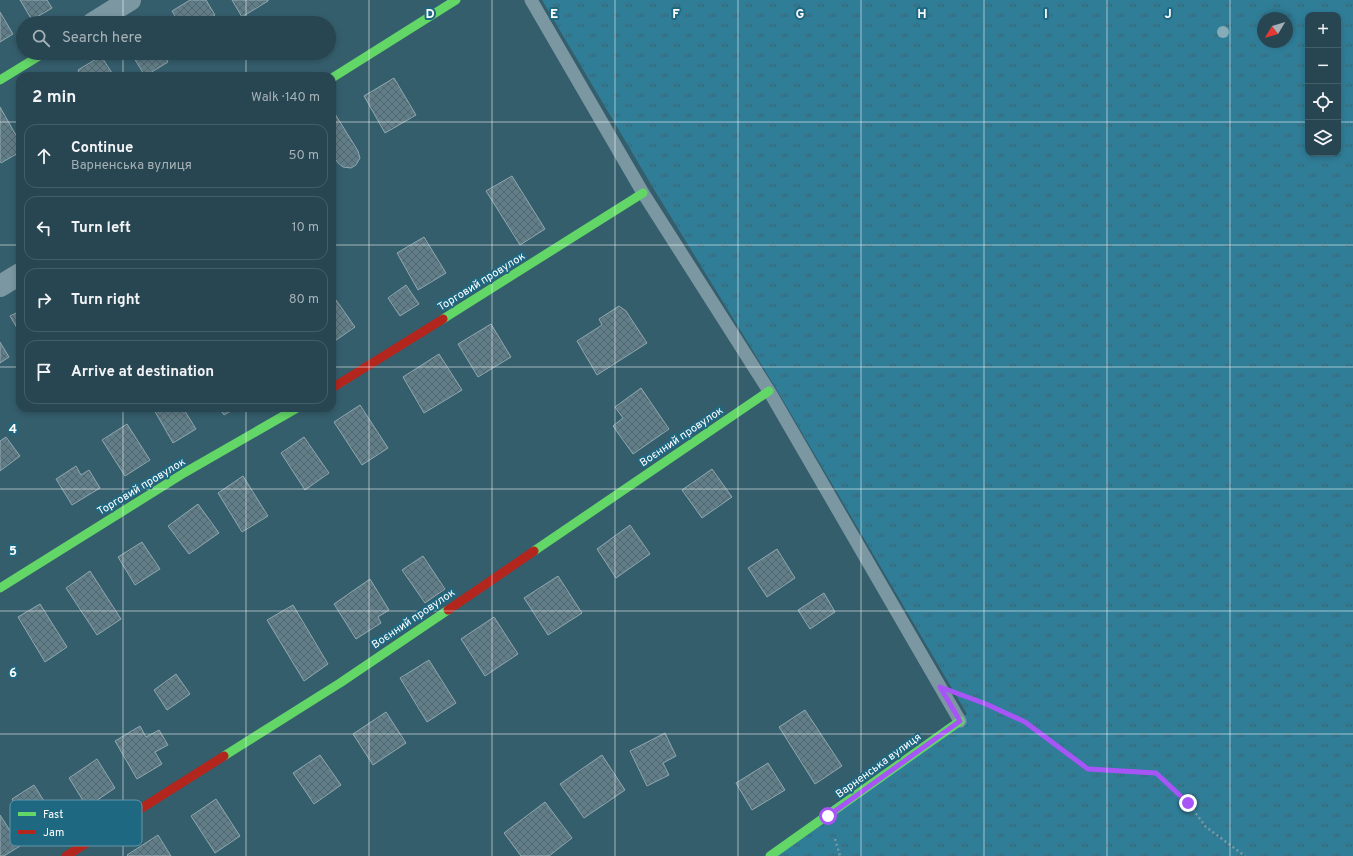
<!DOCTYPE html>
<meta charset="utf-8">
<style>
body{margin:0;font-family:Overpass,sans-serif;background:#304d58;color:#f1f3f6}
.controls{position:absolute;right:12px;top:12px;display:grid;overflow:hidden;border-radius:8px;box-shadow:0 2px 6px #0003}
.controls button{width:36px;height:36px;display:grid;place-items:center;padding:0;border:0;border-bottom:1px solid #445e68;background:#284651;color:#f1f3f6;font:20px sans-serif}
.compass{position:absolute;left:1257px;top:12px;width:36px;height:36px;border-radius:50%;background:#284651;box-shadow:0 2px 6px #0003;rotate:232deg}
.stop{position:absolute;width:12px;height:12px;margin:-9px;border:3px solid #a855f7;border-radius:50%;background:#fff}
.stop.end{background:#a855f7;border-color:#fff;box-shadow:0 1px 4px #0008}
.list{margin:0;padding:0;list-style:none}
h2{display:flex;justify-content:space-between;align-items:center;height:52px;margin:0;padding:0 16px;font-size:17px}
h2 small{font-size:13px;font-weight:400;color:#a5b1b7}
.list li{display:grid;grid-template-columns:26px 1fr auto;gap:12px;align-items:center;box-sizing:border-box;height:64px;margin:0 8px 8px;padding:0 8px;border:1px solid #445e68;border-radius:12px}
.list b{display:block;font-size:15px;white-space:nowrap}
.list p{margin:0;font-size:13px;white-space:nowrap;color:#a5b1b7}
.list em{font-size:13px;font-style:normal;color:#a5b1b7}
.icon{flex:none;width:22px;height:22px;fill:none;stroke:currentColor;stroke-width:2;stroke-linecap:round;stroke-linejoin:round}
.map{position:relative;flex:none;width:1353px;height:856px;overflow:hidden}
.search{position:absolute;background:#284651;box-shadow:0 2px 6px #0003;left:16px;top:16px;width:320px;height:44px;display:flex;align-items:center;gap:10px;box-sizing:border-box;padding:0 14px;border-radius:22px;color:#a5b1b7;font-size:15px}
.panel{position:absolute;background:#284651;box-shadow:0 2px 6px #0003;left:16px;top:72px;width:320px;height:340px;border-radius:12px}
.map>svg:first-child{display:block}
.grass{fill:url(#grass-tufts);fill-rule:evenodd}
.building{fill:url(#building-cross-hatch);stroke:#8fa8b0}
.lines{fill:none;stroke-linecap:round;stroke-linejoin:round}
.path{stroke:#7b98a2;stroke-width:2.5;stroke-dasharray:2 3;stroke-linecap:butt}
.lane{stroke:#7b98a2;stroke-width:13}
.street{stroke:#7b98a2;stroke-width:22}
.fast{stroke:#63d668;stroke-width:9}
.jam{stroke:#b3261e;stroke-width:9}
.tree{fill:#86acb8}
.route{stroke:#a855f7;stroke-width:5}
.grid{fill:none;stroke:#fff;stroke-width:1;stroke-opacity:0.55}
.labels{text-anchor:middle;stroke-width:4;stroke-linejoin:round;paint-order:stroke}
.street-label{font-size:11px;fill:#fff;stroke:#1f6882}
.key{fill:#1f6882;stroke:#6295a8;stroke-width:1}
.key-label{font-size:11px;fill:#fff}
.grid-label{font-size:13px;text-anchor:middle;font-weight:bold;fill:#fff;stroke:#1f6882;stroke-width:4;stroke-linejoin:round;paint-order:stroke}
</style>
<div class="map">
<svg width="1353" height="856" viewBox="0 0 1353 856">
<defs>
<pattern id="grass-tufts" width="24" height="20" patternUnits="userSpaceOnUse"><rect width="24" height="20" fill="#307d98"/><path d="M3 7l-1-3M5 7V3M7 7l1-3M15 17l-1-3M17 17v-4M19 17l1-3" fill="none" stroke="#3e6472"/></pattern>
<pattern id="building-cross-hatch" width="8" height="8" patternUnits="userSpaceOnUse"><rect width="8" height="8" fill="#607e89"/><path d="M0 0l8 8M0 8l8-8" fill="none" stroke="#56656a"/></pattern>
</defs>
<rect width="100%" height="100%" fill="#355e6c"/>
<path class="grass" d="M542 0H1353V856H770L967 714 774 385 652 186ZM1308 15H1338V153H1308ZM1263 18H1287V42H1263Z"/>
<path class="building" d="M20 0H47L52 8 32 20Z
M190 0H206L215 15 207 20 209 23H179L172 11Z
M232 0H268V1L242 17Z
M0 12 13 34 0 42Z
M131 53H163L168 62 145 76Z
M101 56 114 76H81L78 70Z
M394 78 416 115 385 133 364 96Z
M0 107 17 137 20 135V152L1 163 0 161Z
M332 109 358 151 360 158 356 165 351 168 343 167 338 163 332 154Z
M512 176 545 229 520 245 486 191Z
M424 237 446 273 418 290 397 253Z
M406 285 419 304 400 316 388 298Z
M336 300 355 327 332 343V302Z
M619 306 626 311 647 343 597 375 577 341 602 325 599 319Z
M20 311V333L10 316Z
M491 324 511 357 478 377 458 344Z
M0 342 9 357 0 363Z
M439 354 462 390 424 413 403 377Z
M641 388 669 429 633 454 613 426 623 418 615 407Z
M360 405 388 448 362 465 334 422Z
M153 408H183L196 429 173 443Z
M219 408H236L224 415Z
M127 424 150 460 125 476 102 440Z
M6 437 20 456 0 471V441Z
M304 437 329 473 305 490 281 453Z
M76 466 81 475 89 470 100 488 72 505 56 479Z
M712 469 732 497 702 518 682 490Z
M243 476 268 516 242 532 218 493Z
M198 504 219 533 189 554 168 526Z
M630 525 650 554 616 578 597 549Z
M142 542 160 569 135 585 118 557Z
M777 549 795 578 767 597 748 568Z
M423 556 445 589 425 603 402 570Z
M90 571 121 619 97 635 66 588Z
M558 576 582 613 548 635 524 598Z
M370 579 389 610 378 617 381 623 356 639 334 604Z
M824 593 835 612 810 629 798 610Z
M40 604 67 647 45 662 18 617Z
M293 605 328 664 304 681 267 620Z
M494 617 518 654 485 676 461 639Z
M429 660 456 703 427 722 400 678Z
M176 674 190 694 167 710 154 690Z
M805 710 842 766 815 784 779 727Z
M386 712 406 743 373 765 353 734Z
M140 726 146 737 159 730 168 745 155 752 162 764 137 779 115 741Z
M665 733 676 756 663 763 669 775 647 786 630 751Z
M320 755 341 785 314 804 293 773Z
M602 755 625 790 584 818 560 784Z
M97 759 115 788 87 807 69 778Z
M768 763 785 790 752 810 736 783Z
M34 785 59 825 36 840 12 799Z
M216 799 240 836 215 853 191 816Z
M545 802 572 838 549 856H521L504 833Z
M0 815 20 846 4 856H0Z
M158 835 171 856H128L127 855Z"/>
<g class="lines">
<path class="path" d="M969 697 986 704 1025 722 1088 769 1156 773 1188 803 1206 827 1245 856
M835 839 840 856"/>
<path class="lane" d="M531 0 643 193 769 391 960 721"/>
<path class="street" d="M93 23 130 0
M0 286 20 274"/>
<path class="fast" d="M332 78 456 0
M0 80 44 53
M443 319 643 193
M534 551 769 391
M0 588 184 473 297 408
M224 756 340 683 448 610
M770 856 960 721"/>
<path class="jam" d="M332 388 443 319
M448 610 534 551
M66 856 224 756"/>
</g>
<circle class="tree" cx="1223" cy="32" r="6"/>
<g class="lines">
<path class="route" d="M828 816 960 721 940 687 986 704 1025 722 1088 769 1156 773 1188 803"/>
</g>
<path class="grid" d="M123 0V23M246 0V23M369 0V856M492 0V856M615 0V856M738 0V856M861 0V856M984 0V856M1107 0V856M1230 0V856M123 53V76M246 53V76M0 122H20M332 122H1308M1338 122H1353M0 245H20M332 245H1353M0 367H20M332 367H1353M123 408V856M246 408V856M0 489H1353M0 611H1353M0 734H1353"/>
<g class="labels">
<g class="street-label">
<text transform="translate(481 281) rotate(-32)" y="4">Торговий провулок</text>
<text transform="translate(681 436) rotate(-34)" y="4">Воєнний провулок</text>
<text transform="translate(141 486) rotate(-31)" y="4">Торговий провулок</text>
<text transform="translate(413 618) rotate(-34)" y="4">Воєнний провулок</text>
<text transform="translate(878 765) rotate(-36)" y="4">Варненська вулиця</text>
</g>
</g>
<rect x="10" y="800" width="132" height="46" rx="6" class="key"/>
<rect x="18" y="812" width="18" height="4" fill="#63d668"/>
<rect x="18" y="830" width="18" height="4" fill="#b3261e"/>
<g class="key-label">
<text x="43" y="818">Fast</text>
<text x="43" y="836">Jam</text>
</g>
<g class="grid-label">
<text x="430" y="18">D</text>
<text x="554" y="18">E</text>
<text x="676" y="18">F</text>
<text x="800" y="18">G</text>
<text x="922" y="18">H</text>
<text x="1046" y="18">I</text>
<text x="1168" y="18">J</text>
<text x="13" y="433">4</text>
<text x="13" y="555">5</text>
<text x="13" y="677">6</text>
</g>
</svg>
<div class="controls">
<button>+</button>
<button>−</button>
<button><svg class="icon" aria-label="locate" viewBox="0 0 24 24"><circle cx="12" cy="12" r="6"/><path d="M12 2v4M12 18v4M2 12h4M18 12h4"/></svg></button>
<button><svg class="icon" aria-label="layers" viewBox="0 0 24 24"><path d="M12 4l9 5-9 5-9-5zM3 14l9 5 9-5"/></svg></button>
</div>
<svg class="compass" viewBox="-18 -18 36 36"><path d="M0-13l5 13h-10z" fill="#e53935"/><path d="M0 13l5-13h-10z" fill="#a5b1b7"/></svg>
<div class="stop" style="left:828px;top:816px"></div>
<div class="stop end" style="left:1188px;top:803px"></div>
<div class="search"><svg class="icon" aria-label="search" viewBox="0 0 24 24"><circle cx="10" cy="10" r="6"/><path d="M15 15l6 6"/></svg>Search here</div>
<section class="panel">
<h2>2 min<small>Walk · 140 m</small></h2>
<ul class="list">
<li><svg class="icon" aria-label="ahead" viewBox="0 0 24 24"><path d="M12 20V5M6 11l6-6 6 6"/></svg><div><b>Continue</b><p>Варненська вулиця</p></div><em>50 m</em></li>
<li><svg class="icon" aria-label="left" viewBox="0 0 24 24"><path d="M17 20v-9H6M10 6l-5 5 5 5"/></svg><div><b>Turn left</b></div><em>10 m</em></li>
<li><svg class="icon" aria-label="right" viewBox="0 0 24 24"><path d="M7 20v-9h11M14 6l5 5-5 5"/></svg><div><b>Turn right</b></div><em>80 m</em></li>
<li><svg class="icon" aria-label="arrive" viewBox="0 0 24 24"><path d="M6 21V4h12l-3 4 3 4H6"/></svg><div><b>Arrive at destination</b></div></li>
</ul>
</section>
</div>
